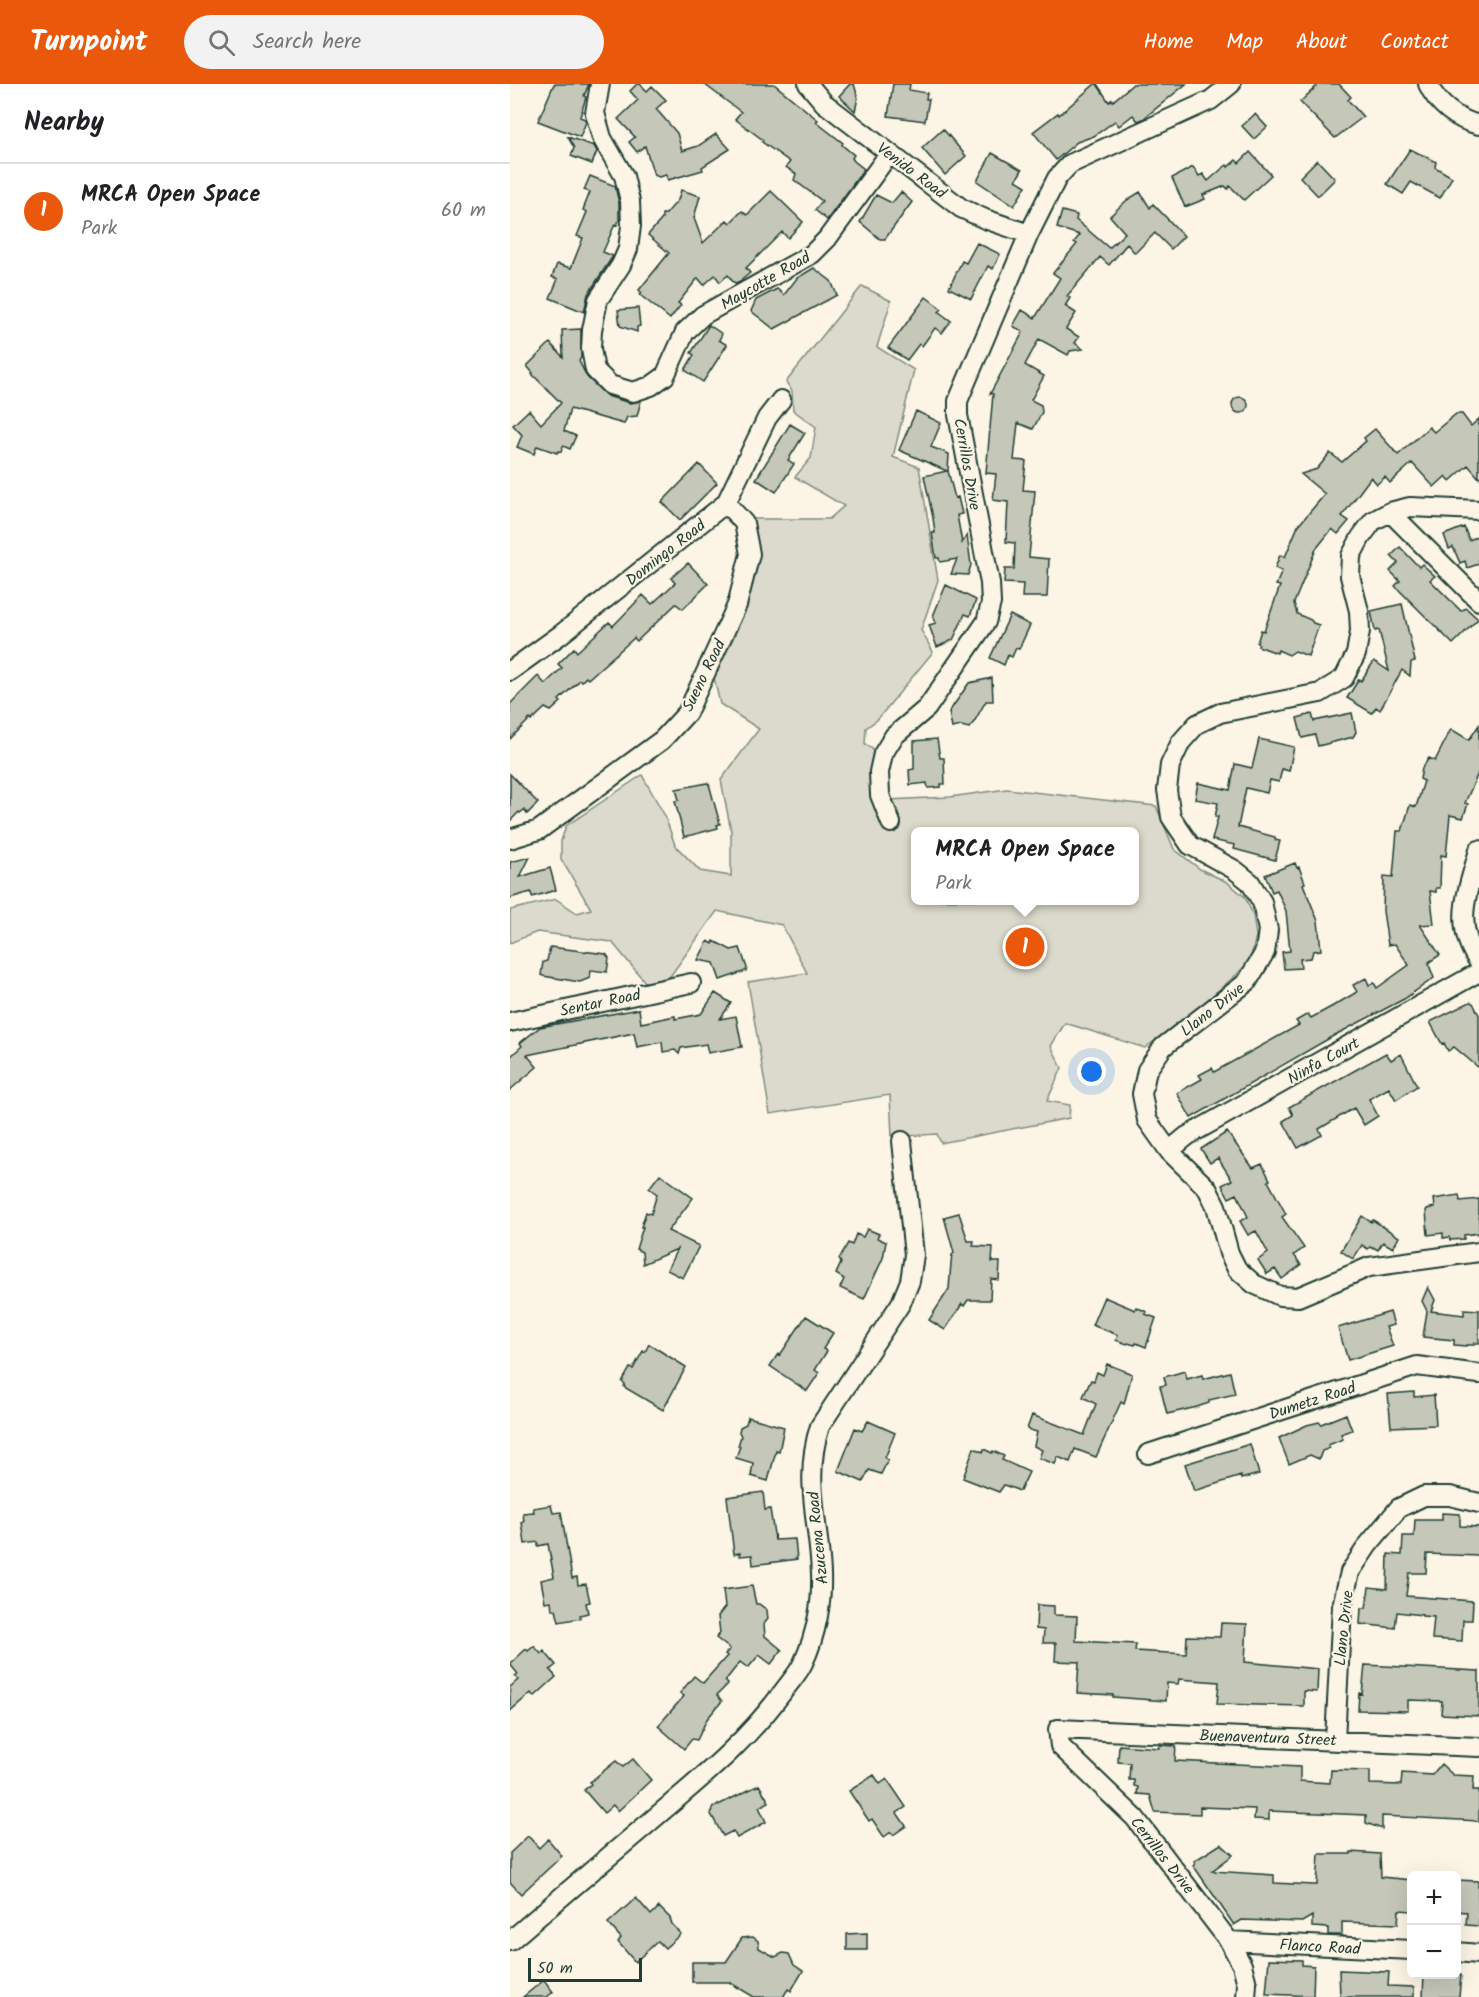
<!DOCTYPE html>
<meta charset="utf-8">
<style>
body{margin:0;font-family:Kalam,sans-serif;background:#f2f2f2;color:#202124}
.controls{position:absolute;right:18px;bottom:18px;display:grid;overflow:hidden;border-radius:9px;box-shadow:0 6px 24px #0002}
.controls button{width:54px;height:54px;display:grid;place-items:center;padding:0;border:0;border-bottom:2px solid #e0e0e0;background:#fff;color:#202124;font:30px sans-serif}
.scale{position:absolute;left:18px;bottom:15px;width:114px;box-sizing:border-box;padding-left:6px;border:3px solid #1f3d34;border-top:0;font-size:16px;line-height:21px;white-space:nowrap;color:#1f3d34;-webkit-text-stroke:4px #fcf5e5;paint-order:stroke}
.you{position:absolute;left:582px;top:988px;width:21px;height:21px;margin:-15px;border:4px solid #fff;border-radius:50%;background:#1a73e8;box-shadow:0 0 0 9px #1a73e833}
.badge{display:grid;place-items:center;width:39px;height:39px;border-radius:50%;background:#ea580c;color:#fff;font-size:20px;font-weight:700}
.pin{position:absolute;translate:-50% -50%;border:3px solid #fff;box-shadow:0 2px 6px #0006}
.popup{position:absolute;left:401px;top:743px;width:228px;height:78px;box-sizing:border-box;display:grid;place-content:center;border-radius:9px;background:#fff;filter:drop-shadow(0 2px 4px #0005);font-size:20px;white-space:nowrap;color:#757577}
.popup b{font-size:22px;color:#202124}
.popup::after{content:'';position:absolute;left:50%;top:100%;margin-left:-12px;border:12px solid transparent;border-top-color:#fff}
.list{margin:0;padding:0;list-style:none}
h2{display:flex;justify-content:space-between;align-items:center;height:78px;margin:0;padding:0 24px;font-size:26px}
h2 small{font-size:20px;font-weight:400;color:#757577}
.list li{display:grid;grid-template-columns:39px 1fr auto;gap:18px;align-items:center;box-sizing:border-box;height:96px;padding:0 24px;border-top:2px solid #e0e0e0}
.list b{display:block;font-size:22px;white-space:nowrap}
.list p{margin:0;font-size:20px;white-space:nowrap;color:#757577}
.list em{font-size:20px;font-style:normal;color:#757577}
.icon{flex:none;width:33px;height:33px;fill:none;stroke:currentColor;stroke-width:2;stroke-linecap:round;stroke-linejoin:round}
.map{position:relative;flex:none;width:969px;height:1913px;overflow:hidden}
header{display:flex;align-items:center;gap:36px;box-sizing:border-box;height:84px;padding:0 30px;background:#ea580c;color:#fff}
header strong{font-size:28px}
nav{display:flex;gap:33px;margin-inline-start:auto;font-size:21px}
.search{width:420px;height:54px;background:#f2f2f2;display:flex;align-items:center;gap:15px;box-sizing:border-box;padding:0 21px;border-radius:33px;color:#757577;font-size:22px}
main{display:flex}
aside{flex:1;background:#fff}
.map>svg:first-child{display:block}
.green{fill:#dcdacc;stroke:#7e8c80;stroke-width:1.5;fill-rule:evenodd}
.building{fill:#c5c7b9;stroke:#1f3d34;stroke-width:1.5}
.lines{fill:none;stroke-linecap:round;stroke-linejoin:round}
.minor-casing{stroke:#1f3d34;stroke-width:22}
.minor{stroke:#fcf5e5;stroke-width:18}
.labels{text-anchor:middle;stroke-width:4.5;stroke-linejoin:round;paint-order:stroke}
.street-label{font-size:16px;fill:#1f3d34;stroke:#fcf5e5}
</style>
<header>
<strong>Turnpoint</strong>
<div class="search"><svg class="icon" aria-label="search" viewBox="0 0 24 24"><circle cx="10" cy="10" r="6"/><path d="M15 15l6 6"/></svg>Search here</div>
<nav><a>Home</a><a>Map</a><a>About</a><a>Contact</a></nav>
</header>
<main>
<aside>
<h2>Nearby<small></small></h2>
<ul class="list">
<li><span class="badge">1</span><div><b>MRCA Open Space</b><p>Park</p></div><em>60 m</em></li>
</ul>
</aside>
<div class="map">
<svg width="969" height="1913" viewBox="0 0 969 1913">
<rect width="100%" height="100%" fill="#fcf5e5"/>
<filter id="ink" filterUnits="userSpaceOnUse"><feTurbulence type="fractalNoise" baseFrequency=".0167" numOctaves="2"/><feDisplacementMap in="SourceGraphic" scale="12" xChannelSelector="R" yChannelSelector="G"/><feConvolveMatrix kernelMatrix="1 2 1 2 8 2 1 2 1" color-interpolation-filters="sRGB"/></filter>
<g filter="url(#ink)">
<path class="green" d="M352 202 381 217 367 263 404 286 383 373 409 383 428 496 411 546 423 568 367 636 356 644 355 660 367 668 360 709 379 749 390 745 378 716 440 713 497 705 646 722 664 765 690 785 717 798 735 813 743 831 746 852 740 877 726 891 681 930 635 964 555 939 541 962 552 984 537 1017 560 1021 559 1034 431 1059 427 1050 382 1053 380 1011 260 1030 238 898 297 889 272 841 207 827 156 898H135L102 858 27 848 0 859V826L46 815 67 829 81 825 51 775V757L56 742 132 691 155 732 165 761 190 787 221 792V747L211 696 249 645 210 620 203 589 243 500 245 470 243 435H319L334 422 285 393 301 374 306 343 283 326 282 307 276 298ZM406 748H624V816H406Z"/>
<path class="building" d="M44 0H79L74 12 76 13 70 33 75 35 76 38 70 53 28 37Z
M127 0H130L137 7 142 2 156 16 146 25 167 49 172 67 188 62 206 50 220 65 192 83 193 86 158 96 156 91 149 93 144 91 135 62 127 68 119 58 125 53 108 35 128 16 120 7Z
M194 0H264L308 36 306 38 333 59 332 61 344 71 342 74 344 77 354 85 317 136 305 126 312 117 284 96 286 90 276 83 280 78 252 58 253 56 225 35 231 28Z
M340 0H344L348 14 345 27 329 12Z
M383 0H400L399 6 417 9 416 15H419L415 37 378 32Z
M585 0H587L599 18 602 15 603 17 623 0H676L633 35 628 37 623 31 609 42 605 37 584 52 567 58 546 76 523 48 548 29 549 31Z
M809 0H829L841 13 838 16 853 33 825 54 790 18Z
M745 30 757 43 744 55 732 42Z
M433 45 456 72 435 91 412 64Z
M58 53 84 62 87 67 82 80 61 72 64 64Z
M900 65 926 78 925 83 942 93 930 114 901 98 893 110 877 100Z
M740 68 761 91 734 116 720 102 718 105 715 102 693 111 695 115 675 123 662 94 683 83 689 92 693 90 698 97 714 83 717 81 718 83 726 76 729 79Z
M482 69 512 86 506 96 516 102 504 122 467 97Z
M807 76 825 95 808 112 790 93Z
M80 92 105 102 109 119V136L107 141 105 140 93 168 103 172 78 210 74 228 40 214 48 195 42 193 47 180 61 184 73 154 67 152 77 128 73 126 80 108 74 106Z
M171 106 190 112 184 134 193 159 217 136 220 139 232 127 237 131 261 107 293 138 278 154 272 148 236 184 240 189 228 199 223 198 218 191 210 198 205 191 194 201 188 194 168 219 171 221 160 235 130 211 132 209 129 206 159 169 138 151 152 135V130H156L168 116Z
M391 108 402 118 375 155H370L350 138 366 111 382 119Z
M630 108 640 124 643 120 674 152 661 165 645 149 625 169 617 160 599 181 590 173 557 212 560 214 555 222 566 229 556 245 569 253 565 259 573 265 560 267 558 271 529 255 515 281 534 292 521 316 531 321 532 328 523 345 508 339 504 376 516 377 513 406 525 407 519 473 539 475 537 513H512L513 500 494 499 495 485H504L505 459 496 458 498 418 483 416 486 390 476 389 483 310H480L513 248 503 242 512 226 525 234 550 194 543 189 567 160 564 158 570 151 547 144 552 127 567 131 566 136 599 164 615 149 600 132 617 116Z
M467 159 490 170 483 185 478 182 461 215 439 204 452 177 456 179Z
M304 184 321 197 327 211 264 245 241 227 246 216 267 205 274 211 287 194Z
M416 213 432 225 429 228 441 237 432 249 425 244 412 262 409 260 397 276 378 264Z
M128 224 130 242 127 243V248L110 242 108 226Z
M199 241 212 250 209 256 217 261 193 298 175 286 184 271 181 269Z
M71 245V274L69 277 77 293 97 312 120 319 131 317 127 332 117 333 114 340 60 325 54 347 66 352 60 365 53 362 51 368 48 367 47 369 27 362 24 370 7 363 12 351 3 341 19 326 31 340 51 319 22 290 23 289 17 282 40 259 53 273 52 246Z
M722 321a8 8 0 1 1 16 0a8 8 0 1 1-16 0Z
M406 327 431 339 421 363 439 370 438 387 445 414 448 413 452 430 447 431 452 459 457 451 461 481 458 491 441 490 447 475 430 478 429 474H426L422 449H425L423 434 414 392 437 387 389 366Z
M946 330H952L961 342 969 335V394L958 381 940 397 936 392 924 403 902 379 880 399 875 393 867 400 861 393 832 432 839 437 828 450 822 445 806 465 784 519 787 530 801 536 803 539 809 541 798 572 785 567 779 571 768 566 767 569 748 562 749 560 747 559 751 546 754 547 770 502 766 501 772 487 765 484 770 471 775 473 788 442 815 410 791 390 807 385 820 369 832 378 856 357 854 354 865 345 888 371 919 343 924 348Z
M280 340 295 349 278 376 284 380 266 408 246 395Z
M189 380 207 399 170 436 152 418Z
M954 443 959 456 969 452V480L957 484 955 477 950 479 943 463 939 465 934 451Z
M890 463 909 483 912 480 925 492 920 496 951 527 956 524 968 535 943 560 885 502 890 497 880 487 888 479 881 472Z
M178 479 198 500 173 525 166 520 127 557 124 554 78 595 76 593 72 597 70 596 49 616 51 618 41 627 35 624 21 637 20 635 0 655V620L28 592 35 600 52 584 48 580 64 564 67 568 99 538 103 542 133 511 142 520 165 499 161 494Z
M436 501 466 516 460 532 455 530 443 556 427 563 419 541 426 539 423 532Z
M892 520 905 577 901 578 900 592 892 586 870 626 866 623 862 629 837 614 849 595 851 597 864 577 879 587 869 546 865 547 861 527Z
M500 531 520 541 509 565 506 564 502 573 498 571 494 581 480 574Z
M482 594 483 617H476L464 638 459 644 451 642 442 644 439 628 459 599Z
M842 629 846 648 843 653 808 662 805 651 792 654 787 634 802 630 804 637Z
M969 641V687L955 719 958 720 953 734 940 731 936 772 931 771 930 804H926V808L920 807 924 840 910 841 930 871 919 878V881L924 894 894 915 825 951 681 1034 667 1009 692 995 689 991 702 984 704 988 789 941 786 937 798 930 801 934 823 922 847 908 843 901 856 894 859 901 864 899 867 904 899 881 885 860 878 861 873 827 874 792 883 793 887 747H892L900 721 906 723 914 697 910 695 912 684 919 674 925 677 941 645 959 656Z
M427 655 430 674H434L435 700H431V703L418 704 417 699 400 701 399 686 404 685V657Z
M749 655 784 663 779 687 772 685 769 698 760 696 757 709 736 704 728 743 765 753V756L770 757 765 776 724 765 725 761 702 756 708 733H705L708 719 685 715 688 699 720 706 725 680 742 684Z
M0 690 28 719 17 730 14 726 10 729 9 728 0 737Z
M197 699 199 700 210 740 207 741 208 744 174 753 165 717 169 716 166 705Z
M20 773 10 793 40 784 46 806 22 813 21 808 0 814V778Z
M785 779 787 784 789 783 795 799 793 800 808 837 811 866 803 867 801 874 790 875 791 884 774 885 772 868 780 867 776 827 767 806 762 808 755 791Z
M198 857 203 860 204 857 221 866 230 864 237 884 236 887 210 896 204 879 188 876Z
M40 863 96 870 99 874 97 888 81 886 80 894 70 898 33 892 31 891 33 878 37 877Z
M205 909 221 919 210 935 226 932 232 963 198 969 196 960 171 964 169 970 165 966 153 968 152 958 127 963 124 949 17 971 27 983 0 1006V973L12 962 10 959 30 943 129 925 131 939 165 932V935L191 930Z
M960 918 963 919 969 931V984L944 963 938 967 934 959 932 960 920 938Z
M876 969 881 976 891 970 907 1002 886 1016 879 1004 859 1015 868 1032 854 1041 844 1024 809 1045 812 1051 788 1064 773 1037 783 1031 779 1023Z
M717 1048 743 1084 752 1080 760 1096 758 1097 776 1130 772 1133 794 1164 784 1171 791 1181 772 1195 765 1185 757 1190 748 1176 758 1169 746 1147 738 1151 730 1137 738 1133 727 1110 719 1114 712 1101 722 1096 708 1074 700 1079 691 1065Z
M150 1090 183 1114 158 1147 189 1162 173 1194 157 1186 167 1165 133 1180 132 1168 126 1165 133 1143H131L136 1128 141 1130 147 1110 139 1104Z
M949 1111 950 1117 969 1115V1149L954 1151V1155L940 1156 939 1153 933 1154V1149L918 1151 916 1127 917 1125 925 1123 924 1115Z
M449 1129 458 1157H464L463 1162 483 1163 482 1178H490L489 1196 481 1195 480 1216H458L454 1222 452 1220 435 1246 419 1236 439 1205 441 1179 442 1171 444 1169 434 1133Z
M852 1132 861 1138 863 1136 889 1153 883 1164 873 1158 868 1166 863 1163 862 1164 860 1163 858 1165 852 1161 843 1175 831 1167Z
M357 1145 369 1150 367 1154 376 1158 373 1174 354 1215 330 1204 334 1195 326 1190 331 1179 329 1175 338 1159 342 1161 346 1150 353 1153Z
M918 1203 925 1216 921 1227 954 1231V1225L969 1226V1259H964V1261H956V1262L944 1261V1256L913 1253 917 1227 912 1217Z
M594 1213 625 1226 626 1223 637 1228 635 1230 646 1234 636 1263 626 1259 625 1261 618 1259 617 1260 606 1256 608 1251 582 1241Z
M880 1228 884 1241 876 1243 883 1262 838 1276 828 1244Z
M296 1232 323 1249 313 1265 317 1267 305 1286 309 1289 297 1307 260 1282 268 1270 270 1271Z
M139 1260 176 1283 153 1326 114 1303 115 1300 112 1298 120 1284 123 1285 133 1267 135 1268Z
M597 1280 622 1290 614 1320 611 1318 586 1373 565 1365 560 1378 548 1373 545 1380 529 1374 532 1366 524 1362 527 1348 517 1345 522 1331 574 1351 586 1320 573 1313 581 1296 584 1297 587 1288 593 1291Z
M675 1287 677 1295 692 1291 693 1295 720 1288 725 1310 699 1316V1319L687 1323 657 1330 650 1302 656 1301 654 1293Z
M904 1308V1313L924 1311 926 1341 881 1343 878 1310Z
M836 1330 842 1346 831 1350 833 1355 818 1361 820 1364 812 1367 809 1375 800 1371 779 1380 769 1354 797 1341 809 1338 811 1340Z
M238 1333 274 1343 269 1368 266 1367 258 1397 241 1392 243 1379 226 1374 230 1362H228L231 1352 229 1348 230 1343 236 1340Z
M358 1337 385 1349 375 1374 378 1376 371 1390 359 1386 353 1398 328 1387 345 1344 352 1347Z
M740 1360 749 1390 731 1395V1392L684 1407 675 1380Z
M464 1364 473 1368 474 1365 482 1369 483 1367 494 1372 492 1376 519 1388 510 1407 494 1401 489 1408 453 1394Z
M253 1408 255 1426 260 1425 265 1456 285 1455 287 1475 243 1481 242 1471 230 1472V1469L224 1470 217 1413Z
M41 1421 43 1429 51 1428 62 1494 67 1493 68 1501 76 1500 80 1518 76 1519 78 1529 70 1531 71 1534 49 1538 46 1526H42L41 1517 35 1518 31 1496 44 1493 38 1460 28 1462V1458L15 1460 12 1438H14L13 1429 24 1428 23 1424Z
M932 1429 950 1430V1442L969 1443V1472L917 1470 916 1489H899L896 1512 963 1517 962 1536H953L952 1557 922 1555 924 1533 912 1532V1531L887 1528 885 1544 850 1540 851 1524H856L859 1503 877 1505 878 1470 892 1471 893 1452H904L905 1436H932Z
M242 1502 246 1520H249L257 1526 258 1535 254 1540 255 1552 272 1566 261 1580 249 1571 238 1584 230 1578 215 1597 218 1600 207 1611 212 1617 197 1635 187 1656 182 1655 174 1665 148 1642 174 1612 170 1609 184 1592 193 1599 217 1572 215 1570 220 1565 206 1554 210 1549 208 1532 215 1523 213 1506Z
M527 1521 544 1522V1531L567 1532 566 1557 626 1560 625 1567 676 1570 677 1552 710 1553 711 1539 737 1540 735 1578 808 1585 807 1608 794 1607V1622L707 1620 709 1598 669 1595 668 1600 657 1599 656 1617 603 1613V1611L567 1609 569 1578 545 1577 546 1559H533L534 1546 526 1545Z
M24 1562 31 1570 34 1567 46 1581 40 1586 46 1593 24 1613 21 1609 0 1627V1603L8 1596 5 1592 8 1590 0 1580 16 1565 18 1567Z
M855 1581 969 1587V1632L931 1630 932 1617 898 1616V1627L848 1626 849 1609 852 1610Z
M609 1661 649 1664V1661L666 1662 665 1677 790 1683V1697L820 1699 821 1686 860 1687V1700L891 1701 892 1689 922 1691 931 1680 943 1691 964 1692 963 1706H969V1737L872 1732V1745L856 1739V1731L759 1727V1736L744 1735 745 1725 690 1723V1730L645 1728 640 1711 627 1710 628 1703 624 1702V1696H619L620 1679 608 1678Z
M123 1675 141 1696 108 1727 103 1721 94 1729 74 1706 81 1700 80 1698 106 1677 113 1683Z
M364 1691 370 1700 377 1695 396 1723 387 1729 396 1742 383 1751 381 1748 374 1753 362 1735 359 1737 339 1707Z
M249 1701 259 1718 249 1723 256 1738 227 1754 223 1747 213 1752 201 1730 202 1724Z
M18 1752 29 1764 38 1755 52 1772 11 1810 0 1798V1769Z
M711 1760 723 1771 702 1787 764 1791V1799L803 1801H807L809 1770H841V1768L870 1770 871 1793 902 1796V1827L889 1826 888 1840 832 1838V1851H818V1844L802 1843V1832L792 1838 732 1836 724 1841 683 1781 685 1779 684 1777Z
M946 1796 968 1797 969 1842 956 1841 957 1828 946 1827Z
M126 1814 141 1831 149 1823 160 1834 162 1840 171 1850 155 1864 148 1857 125 1878 108 1858 111 1854 98 1839Z
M357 1849V1866H337V1850Z
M243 1853 248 1857 249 1864 265 1873 273 1869 279 1870 284 1881 293 1887 281 1907 278 1905 273 1913H244L219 1898H182V1878H216L232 1854Z
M759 1875 792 1876V1881L804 1882 803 1912 756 1910Z
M829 1886 879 1888 878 1902 904 1903V1913H830Z
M914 1890 951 1891 949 1913H913Z
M34 1896 43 1908 37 1913H13Z"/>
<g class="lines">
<defs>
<path id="minor" d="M90 0 85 29 92 54 114 92 120 117 121 142 118 165 111 181 88 216 82 246 81 265 85 286 100 301 123 308 141 302 155 292 175 248 193 231 302 170 317 155 379 70
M298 0 314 19 451 124 475 135 519 150
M918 0C927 20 947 36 969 41
M969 426 900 423 880 428 863 437 851 453 841 472 840 492 849 527 850 547 846 570 834 594 810 609 710 629 687 640 671 658 660 681 657 706 661 733 680 761 725 786 740 798 752 818 758 846 755 868 737 898 653 963 637 986 632 1010 637 1036 659 1067 697 1104 706 1122 719 1169 727 1185 744 1200 770 1212 788 1213 859 1183 969 1168
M880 428 969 517
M0 587 50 551 216 419 257 334 271 316
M381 739 370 711 369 688 373 670 384 652 417 624 476 538 481 519 480 499 448 331V317L519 150 547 94 560 80 701 16 721 0
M0 755 29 746 152 656 177 629 227 521 240 470 234 439 216 419
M969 766C958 807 942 840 969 878
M0 938 181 899
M659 1067 677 1052 969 888
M638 1370 907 1282 969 1290
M825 1656 832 1522 840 1488 858 1461 889 1424 914 1412H940L969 1419
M0 1857C45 1818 90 1780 135 1742 186 1698 232 1663 272 1609 279 1599 288 1590 293 1579 300 1565 305 1547 308 1532 321 1465 288 1408 310 1342L391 1219 400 1197 404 1171 392 1057
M719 1857 902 1866
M946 1868 969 1870
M736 1913 737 1900 732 1881 719 1857 625 1734 550 1662 548 1645 969 1663"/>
</defs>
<use href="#minor" class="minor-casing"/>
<use href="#minor" class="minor"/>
</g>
</g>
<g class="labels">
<g class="street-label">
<text transform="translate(402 86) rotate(37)" y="6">Venido Road</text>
<text transform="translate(255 196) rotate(-30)" y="6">Maycotte Road</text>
<text transform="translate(458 380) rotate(80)" y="6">Cerrillos Drive</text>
<text transform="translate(155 468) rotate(-38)" y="6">Domingo Road</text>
<text transform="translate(193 591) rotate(-64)" y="6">Sueno Road</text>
<text transform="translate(90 918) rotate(-12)" y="6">Sentar Road</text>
<text transform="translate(702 925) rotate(-38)" y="6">Llano Drive</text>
<text transform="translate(813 976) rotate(-29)" y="6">Ninfa Court</text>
<text transform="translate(802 1316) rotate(-18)" y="6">Dumetz Road</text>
<text transform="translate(307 1454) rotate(-96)" y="6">Azucena Road</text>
<text transform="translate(833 1544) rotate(-84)" y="6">Llano Drive</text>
<text transform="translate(758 1653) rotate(2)" y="6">Buenaventura Street</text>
<text transform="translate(653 1771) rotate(52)" y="6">Cerrillos Drive</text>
<text transform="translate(810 1862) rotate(3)" y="6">Flanco Road</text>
</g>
</g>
</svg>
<div class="controls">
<button>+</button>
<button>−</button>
</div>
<div class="scale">50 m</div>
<div class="you"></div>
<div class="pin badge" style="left:515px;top:863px">1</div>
<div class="popup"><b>MRCA Open Space</b>Park</div>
</div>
</main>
